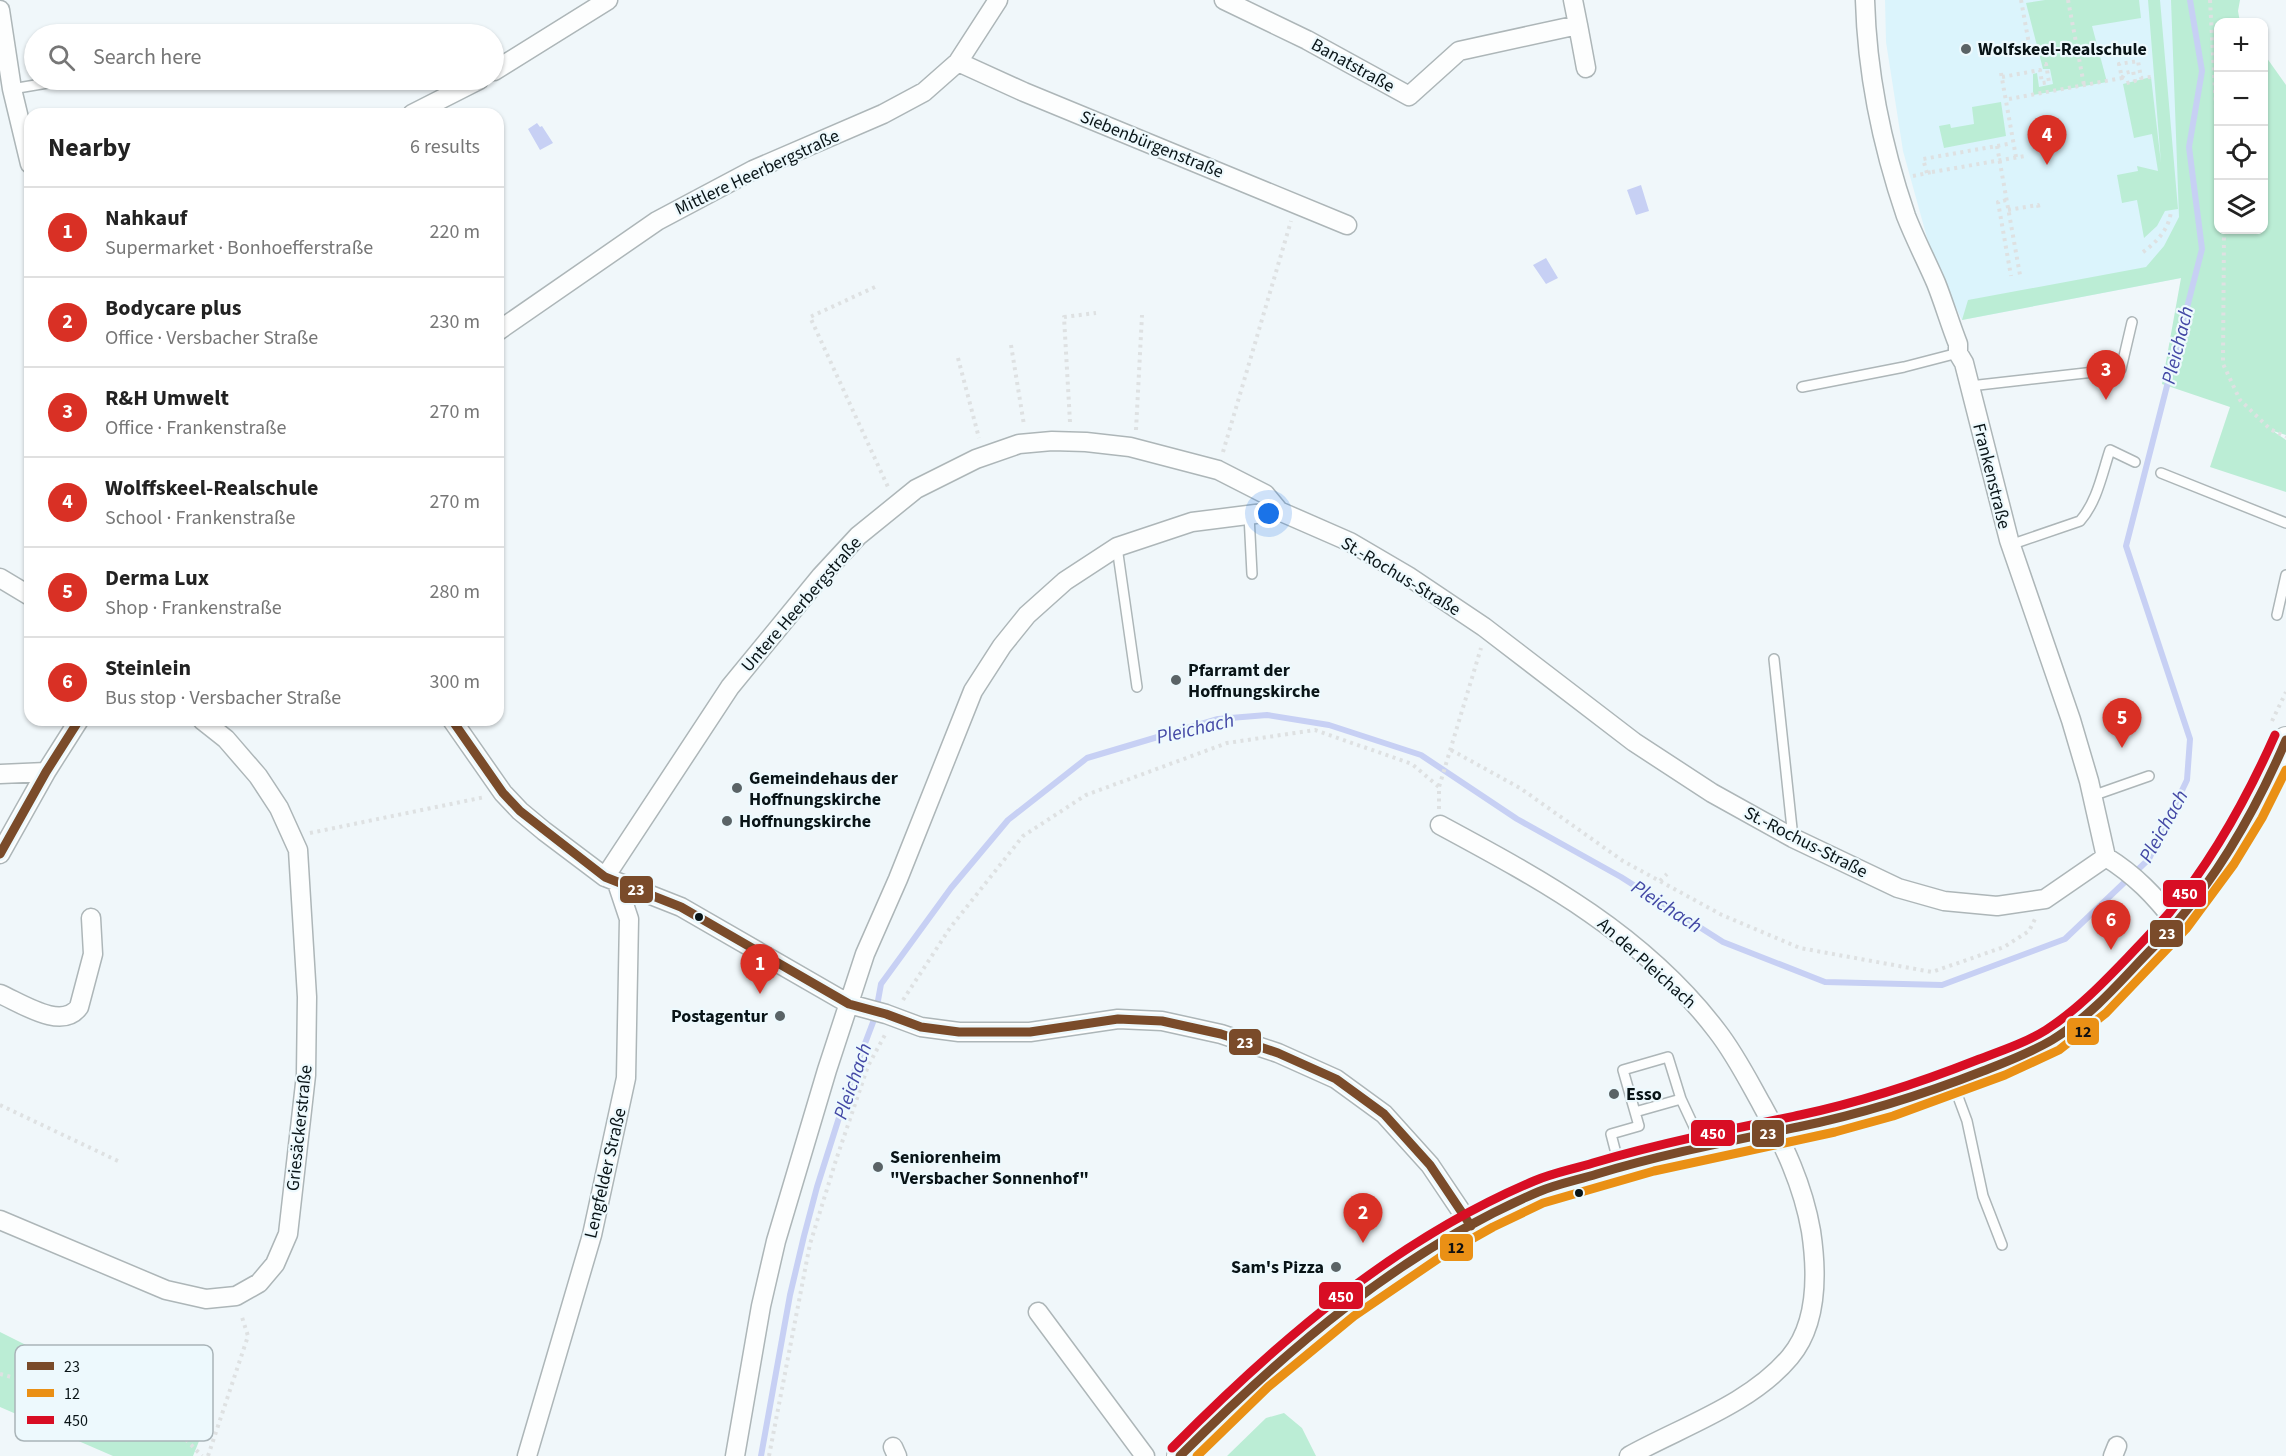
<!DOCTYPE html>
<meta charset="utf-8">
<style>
body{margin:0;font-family:"Source Sans 3",sans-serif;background:#f2f2f2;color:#222}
.controls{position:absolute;right:18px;top:18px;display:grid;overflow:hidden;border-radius:12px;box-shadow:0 2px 4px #0004}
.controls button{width:54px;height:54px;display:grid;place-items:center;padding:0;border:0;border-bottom:2px solid #e0e0e0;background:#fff;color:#222;font:30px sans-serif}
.you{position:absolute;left:1269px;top:514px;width:21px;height:21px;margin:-15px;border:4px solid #fff;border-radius:50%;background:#1a73e8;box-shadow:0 0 0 9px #1a73e833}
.badge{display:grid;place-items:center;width:39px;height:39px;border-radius:50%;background:#d93025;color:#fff;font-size:20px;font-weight:700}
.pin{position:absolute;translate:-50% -50px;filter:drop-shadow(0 2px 3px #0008)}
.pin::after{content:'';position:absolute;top:32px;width:21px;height:18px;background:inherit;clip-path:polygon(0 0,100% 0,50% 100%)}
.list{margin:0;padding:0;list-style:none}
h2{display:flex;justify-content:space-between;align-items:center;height:78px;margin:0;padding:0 24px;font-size:26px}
h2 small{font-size:20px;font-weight:400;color:#767676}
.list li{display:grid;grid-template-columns:39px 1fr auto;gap:18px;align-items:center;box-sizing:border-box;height:90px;padding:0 24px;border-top:2px solid #e0e0e0}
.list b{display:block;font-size:22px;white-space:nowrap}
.list p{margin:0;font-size:20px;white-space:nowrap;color:#767676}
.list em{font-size:20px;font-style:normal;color:#767676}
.icon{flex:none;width:33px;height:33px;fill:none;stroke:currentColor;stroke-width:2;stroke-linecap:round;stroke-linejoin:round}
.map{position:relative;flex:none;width:2286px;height:1456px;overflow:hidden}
.search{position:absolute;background:#fff;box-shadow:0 2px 4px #0004;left:24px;top:24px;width:480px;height:66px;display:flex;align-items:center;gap:15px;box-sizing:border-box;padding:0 21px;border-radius:33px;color:#767676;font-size:22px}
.panel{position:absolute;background:#fff;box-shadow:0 2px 4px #0004;left:24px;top:108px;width:480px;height:618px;border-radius:18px}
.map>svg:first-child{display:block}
.built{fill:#dbf4fc}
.green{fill:#bbedd5}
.water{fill:#c7d0f4}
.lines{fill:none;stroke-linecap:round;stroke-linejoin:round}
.stream{stroke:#c7d0f4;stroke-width:6}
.service-casing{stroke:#adb6b8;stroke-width:12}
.minor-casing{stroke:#adb6b8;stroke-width:21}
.secondary-casing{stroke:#adb6b8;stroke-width:28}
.path{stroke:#dee1e2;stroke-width:4;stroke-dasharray:3 4.5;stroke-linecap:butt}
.service{stroke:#fdfefe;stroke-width:9}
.minor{stroke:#fdfefe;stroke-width:18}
.secondary{stroke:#fdfefe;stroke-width:26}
.path-bridge{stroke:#dee1e2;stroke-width:4;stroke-dasharray:3 4.5;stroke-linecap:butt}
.bus-1-casing{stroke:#edf9fd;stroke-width:14}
.bus-2-casing{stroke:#edf9fd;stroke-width:14}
.bus-3-casing{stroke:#edf9fd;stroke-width:14}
.bus-1{stroke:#7a4b2a;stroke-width:9}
.bus-2{stroke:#ea9015;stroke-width:9}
.bus-3{stroke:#d80e24;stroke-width:9}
.poi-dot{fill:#5a6366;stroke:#edf9fd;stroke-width:2}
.bus-dot{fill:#091417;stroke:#edf9fd;stroke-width:2}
.labels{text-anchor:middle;stroke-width:4.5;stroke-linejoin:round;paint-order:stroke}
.poi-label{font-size:18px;font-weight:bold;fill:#091417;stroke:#edf9fd;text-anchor:start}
.street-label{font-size:18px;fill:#091417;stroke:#edf9fd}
.water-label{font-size:20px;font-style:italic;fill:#4348a5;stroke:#edf9fd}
.key{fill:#edf9fd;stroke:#a9b4b8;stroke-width:1.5}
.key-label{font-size:16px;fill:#091417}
.line-badge{stroke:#edf9fd;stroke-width:2}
.badge-label{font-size:16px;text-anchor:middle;font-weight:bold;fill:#fff}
.pale-badge-label{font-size:16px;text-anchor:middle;font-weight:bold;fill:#111}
</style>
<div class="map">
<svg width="2286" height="1456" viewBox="0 0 2286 1456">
<rect width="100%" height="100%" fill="#f0f7fa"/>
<path class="built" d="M1885 0H2179L2181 278 1962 320 1934 263 1903 151 1886 42Z"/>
<path class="green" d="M2045 0H2139L2141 18 2092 26 2107 82 2033 95V74L2037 73 2039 87 2053 84 2050 69H2043L2026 3Z
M2148 0H2160L2178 209 2165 211 2157 226 2144 238 2137 200 2122 203 2117 175 2138 171 2137 166 2158 171 2152 134 2134 138 2123 84 2151 77 2161 163Z
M2171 0H2240L2238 11 2240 22H2218V230H2264V54L2286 85V435L2273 431 2286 440V492L2210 467 2230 407 2162 384 2181 278 1962 320 1968 300 2146 267 2164 246 2179 217Z
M2001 102 2006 136 1944 148 1939 126 1950 124 1951 128 1974 124 1972 107Z
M0 1332 68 1366 212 1409 193 1456H113L0 1407Z
M1284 1413 1302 1428 1316 1456H1227L1266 1418Z"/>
<path class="water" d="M537 123 540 127 542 126 553 143 540 150 528 129Z
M1641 185 1649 211 1636 215 1627 190Z
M1546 258 1558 278 1546 284 1533 265Z"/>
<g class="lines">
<path class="stream" d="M761 1456 790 1295 804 1236 817 1187 850 1083 875 1017 881 984 951 888 1008 820 1087 758 1218 719 1267 715 1329 725 1421 755 1517 819 1621 877 1723 942 1825 982 1942 985 2065 939 2149 859 2187 780 2190 739 2126 546 2202 249 2189 147 2202 71 2190 0"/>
<defs>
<path id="service" d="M12 89 65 80
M1970 386 2121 369 2132 322
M1802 387 1904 367 1958 353
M2161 473 2286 523
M1249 515 1252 574
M2010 545 2080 521C2097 502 2102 474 2110 450L2135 462
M1117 547 1137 687
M2277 615 2286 575
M1774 659 1793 838
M2092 796 2149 776
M1954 1086 1967 1121 1983 1196 2002 1245
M1635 1112 1681 1099 1702 1144
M1619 1165 1611 1134 1639 1126 1623 1070 1668 1057 1681 1099"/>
<path id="minor" d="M1224 0 1307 40 1409 96 1459 51 1578 25 1586 68
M1573 0 1578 25
M1865 0C1867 74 1882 146 1906 216 1915 239 1926 260 1936 283 1944 303 1950 324 1958 344V353L1964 363 2009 540 2071 720 2089 781 2106 857C2135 875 2155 896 2176 923
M0 10 12 89 30 164
M958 62 1024 92 1347 225
M494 71 608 0
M412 114 479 80
M498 331 657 221 753 170 883 114 924 92 958 62 998 0
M0 578 30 596
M452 720 503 793 520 811 544 831 605 877 681 907 849 1004 886 1014 921 1027 959 1032H1030L1118 1019 1162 1021 1221 1034 1278 1053 1336 1079 1384 1114 1430 1165 1471 1226
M0 774 46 772
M1440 825C1544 881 1644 935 1717 1031 1735 1054 1748 1080 1762 1105 1784 1145 1803 1185 1811 1231 1817 1271 1818 1324 1790 1357 1751 1404 1681 1427 1629 1456
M0 854 46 772 79 720
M605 877 730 687 821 576 858 536 916 489 976 459 1019 444 1052 441 1086 442 1130 447 1218 470 1265 494 1279 511
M0 994C21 1003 62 1031 79 1007L93 954 91 918
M0 1220 166 1290 206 1299 236 1296 259 1283 275 1264 288 1234 306 1075 307 997 298 850 279 808 258 776 226 739 202 720
M1038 1312 1145 1456
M893 1447 897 1456
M527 1456 592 1235 626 1078 629 919 617 883
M735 1456 761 1306 776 1241 827 1070 865 954 898 879 973 691 1002 646 1027 615 1065 581 1117 547 1192 522 1279 511 1350 542 1408 576 1484 627 1634 742 1712 793 1793 838 1898 888 1944 901 1997 906 2045 899 2106 857
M2113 1456 2117 1446"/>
<path id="secondary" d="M1180 1456C1284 1349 1400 1252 1538 1192 1555 1185 1574 1181 1591 1176 1670 1151 1752 1138 1832 1120 1884 1109 1934 1091 1983 1071 2007 1062 2030 1053 2052 1040 2085 1019 2112 991 2139 962 2151 949 2165 936 2177 922 2222 868 2259 805 2286 740"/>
</defs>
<use href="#service" class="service-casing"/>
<use href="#minor" class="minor-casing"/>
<use href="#secondary" class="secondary-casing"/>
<path class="path" d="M2021 0 2031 55
M2068 0 2084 85
M2210 0 2218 146
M2001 73 2016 157
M2002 77 2040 70 2042 83 2049 82 2046 64 2042 65
M2122 78 2125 73 2133 71 2135 81 2123 84
M2009 99 2122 78 2119 64 2138 61 2141 78 2151 77
M1997 146 2020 275
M1927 173 1923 159 2008 144
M1913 176 1932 172
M2006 200 1998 202 2011 276
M2008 210 2038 205 2039 210
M2224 230 2223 364 2240 400 2270 429 2286 437
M2143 252C2157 242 2170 228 2171 210
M875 287 810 317 888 487
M1011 345 1024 425
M958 358 979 438
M1070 422 1064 317 1096 313
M1136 430 1142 315
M1223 452 1291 221
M2272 721 2286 692
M1451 750 1520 788 1623 861 1722 915 1800 948 1932 972 2004 947 2029 931 2035 919
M1439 809V787L1481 648
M310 833 485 797
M1660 881 1667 874
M903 1000 950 928 1023 836 1086 795 1227 743 1315 730 1412 764 1439 787
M0 1105 118 1161
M0 1374 60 1390 156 1409 202 1456
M208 1456 248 1336 241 1314
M769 1456 810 1244 836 1160 868 1066 886 1033"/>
<use href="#service" class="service"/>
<use href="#minor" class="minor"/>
<use href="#secondary" class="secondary"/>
<path class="path-bridge" d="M1932 172 2025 156"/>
<defs>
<path id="bus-1" d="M452 720 503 793 520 811 605 877 681 907 849 1004 886 1014 921 1027 959 1032H1030L1118 1019 1162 1021 1221 1034 1278 1053 1336 1079 1384 1114 1430 1165 1471 1226
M0 854 46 772 79 720
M1180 1456C1285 1351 1400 1251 1538 1192 1557 1184 1578 1180 1597 1174 1663 1154 1731 1141 1798 1127 1862 1114 1922 1095 1983 1071 2006 1062 2030 1053 2052 1040 2085 1020 2112 991 2139 962 2151 949 2165 936 2177 922 2223 868 2258 805 2286 740"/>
<path id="bus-2" d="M1197 1456 1268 1387 1354 1316 1445 1254 1493 1227 1543 1203 1654 1171 1835 1132 1893 1116 2005 1075 2059 1050 2106 1013 2186 929 2234 864 2262 818 2286 770"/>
<path id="bus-3" d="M1172 1448C1278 1341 1394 1240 1534 1181 1553 1173 1574 1169 1593 1163 1661 1143 1731 1129 1800 1115 1861 1102 1919 1083 1977 1060 2001 1051 2025 1043 2046 1030 2077 1010 2103 983 2128 957 2142 942 2157 927 2170 912 2214 858 2247 798 2275 735"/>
</defs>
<use href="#bus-1" class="bus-1-casing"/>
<use href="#bus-2" class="bus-2-casing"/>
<use href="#bus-3" class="bus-3-casing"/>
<use href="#bus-1" class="bus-1"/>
<use href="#bus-2" class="bus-2"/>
<use href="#bus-3" class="bus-3"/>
</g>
<g class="poi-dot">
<circle cx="1966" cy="49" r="6"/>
<circle cx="1176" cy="680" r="6"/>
<circle cx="737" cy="788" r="6"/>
<circle cx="727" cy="821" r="6"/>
<circle cx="780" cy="1016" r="6"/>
<circle cx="1614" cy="1094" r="6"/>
<circle cx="878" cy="1167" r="6"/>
<circle cx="1336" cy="1267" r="6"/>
</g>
<g class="bus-dot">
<circle cx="699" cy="917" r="5"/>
<circle cx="1579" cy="1193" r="5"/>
</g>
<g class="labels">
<g class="poi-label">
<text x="1978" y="55">Wolfskeel-Realschule</text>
<text x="1188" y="676">Pfarramt der<tspan x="1188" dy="21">Hoffnungskirche</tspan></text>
<text x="749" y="784">Gemeindehaus der<tspan x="749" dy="21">Hoffnungskirche</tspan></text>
<text x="739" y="827">Hoffnungskirche</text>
<text x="768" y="1022" text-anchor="end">Postagentur</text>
<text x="1626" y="1100">Esso</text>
<text x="890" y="1163">Seniorenheim<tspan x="890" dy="21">"Versbacher Sonnenhof"</tspan></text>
<text x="1324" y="1273" text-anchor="end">Sam's Pizza</text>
</g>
<g class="street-label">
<text transform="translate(1353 65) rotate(29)" y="6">Banatstraße</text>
<text transform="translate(1152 144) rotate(22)" y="6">Siebenbürgenstraße</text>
<text transform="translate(757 172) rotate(-25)" y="6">Mittlere Heerbergstraße</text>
<text transform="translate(1992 476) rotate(76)" y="6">Frankenstraße</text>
<text transform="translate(1401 576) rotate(31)" y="6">St.-Rochus-Straße</text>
<text transform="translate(801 604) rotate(-49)" y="6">Untere Heerbergstraße</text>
<text transform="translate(1806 842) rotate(27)" y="6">St.-Rochus-Straße</text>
<text transform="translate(1647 963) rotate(42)" y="6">An der Pleichach</text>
<text transform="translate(299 1128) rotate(-84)" y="6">Griesäckerstraße</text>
<text transform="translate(605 1173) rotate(-77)" y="6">Lengfelder Straße</text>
</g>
<g class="water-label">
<text transform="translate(2177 345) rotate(-76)" y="7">Pleichach</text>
<text transform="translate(1195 728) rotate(-13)" y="7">Pleichach</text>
<text transform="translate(2163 826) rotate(-61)" y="7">Pleichach</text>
<text transform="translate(1667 906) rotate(33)" y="7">Pleichach</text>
<text transform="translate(852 1081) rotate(-71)" y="7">Pleichach</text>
</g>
</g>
<rect x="15" y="1345" width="198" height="96" rx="9" class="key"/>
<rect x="27" y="1362" width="27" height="8" fill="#7a4b2a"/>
<rect x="27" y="1389" width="27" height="8" fill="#ea9015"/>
<rect x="27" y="1416" width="27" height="8" fill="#d80e24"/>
<g class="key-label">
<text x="64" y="1372">23</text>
<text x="64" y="1399">12</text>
<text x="64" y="1426">450</text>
</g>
<g class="line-badge">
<rect x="619" y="875" width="35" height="29" rx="6" fill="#7a4b2a"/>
<rect x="2162" y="879" width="45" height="29" rx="6" fill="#d80e24"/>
<rect x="2149" y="919" width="35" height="29" rx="6" fill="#7a4b2a"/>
<rect x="2066" y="1017" width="34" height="29" rx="6" fill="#ea9015"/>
<rect x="1228" y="1028" width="34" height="28" rx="6" fill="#7a4b2a"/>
<rect x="1690" y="1119" width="46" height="28" rx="6" fill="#d80e24"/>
<rect x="1751" y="1119" width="34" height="29" rx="6" fill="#7a4b2a"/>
<rect x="1439" y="1233" width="35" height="29" rx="6" fill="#ea9015"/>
<rect x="1318" y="1281" width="46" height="29" rx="6" fill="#d80e24"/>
</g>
<g class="badge-label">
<text x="636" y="895">23</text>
<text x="2185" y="899">450</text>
<text x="2167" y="939">23</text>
<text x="1245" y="1048">23</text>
<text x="1713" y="1139">450</text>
<text x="1768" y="1139">23</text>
<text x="1341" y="1302">450</text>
</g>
<g class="pale-badge-label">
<text x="2083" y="1037">12</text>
<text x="1456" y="1253">12</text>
</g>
</svg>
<div class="controls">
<button>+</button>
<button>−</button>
<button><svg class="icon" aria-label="locate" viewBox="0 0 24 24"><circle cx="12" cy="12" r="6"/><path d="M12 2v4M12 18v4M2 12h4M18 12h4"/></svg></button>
<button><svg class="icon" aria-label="layers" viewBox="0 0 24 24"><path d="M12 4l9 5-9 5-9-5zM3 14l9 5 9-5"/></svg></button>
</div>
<div class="you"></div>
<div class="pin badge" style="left:760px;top:994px">1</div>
<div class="pin badge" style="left:1363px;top:1243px">2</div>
<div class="pin badge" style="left:2106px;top:400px">3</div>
<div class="pin badge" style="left:2047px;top:165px">4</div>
<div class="pin badge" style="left:2122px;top:748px">5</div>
<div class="pin badge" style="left:2111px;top:950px">6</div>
<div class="search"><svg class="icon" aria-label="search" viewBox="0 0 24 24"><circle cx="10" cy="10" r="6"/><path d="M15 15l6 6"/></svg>Search here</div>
<section class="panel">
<h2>Nearby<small>6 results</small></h2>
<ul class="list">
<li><span class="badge">1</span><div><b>Nahkauf</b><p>Supermarket · Bonhoefferstraße</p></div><em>220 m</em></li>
<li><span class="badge">2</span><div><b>Bodycare plus</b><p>Office · Versbacher Straße</p></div><em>230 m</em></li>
<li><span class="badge">3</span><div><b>R&amp;H Umwelt</b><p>Office · Frankenstraße</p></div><em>270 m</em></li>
<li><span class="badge">4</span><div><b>Wolffskeel-Realschule</b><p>School · Frankenstraße</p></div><em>270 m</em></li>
<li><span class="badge">5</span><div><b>Derma Lux</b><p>Shop · Frankenstraße</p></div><em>280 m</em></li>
<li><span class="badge">6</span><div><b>Steinlein</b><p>Bus stop · Versbacher Straße</p></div><em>300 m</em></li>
</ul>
</section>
</div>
